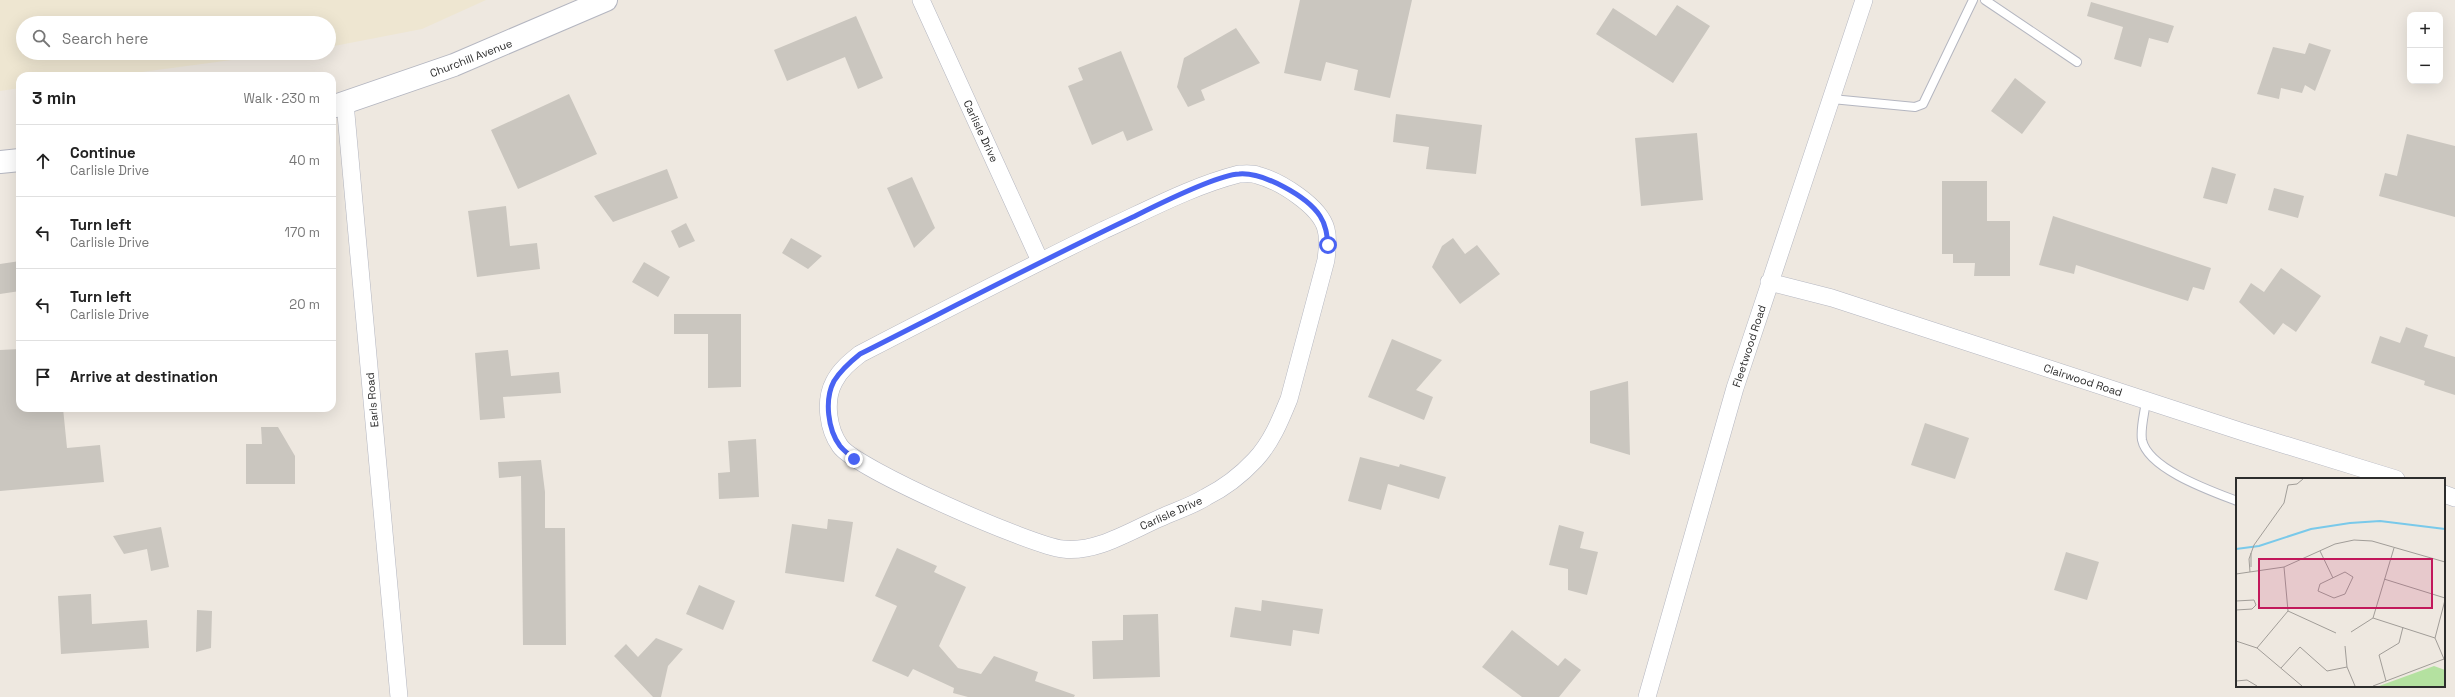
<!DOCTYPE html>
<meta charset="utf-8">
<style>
body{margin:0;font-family:"Space Grotesk",sans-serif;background:#f2f2f2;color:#222}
.controls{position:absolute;right:12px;top:12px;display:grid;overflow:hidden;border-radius:8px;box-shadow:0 4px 16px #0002}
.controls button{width:36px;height:36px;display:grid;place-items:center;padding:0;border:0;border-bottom:1px solid #e0e0e0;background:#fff;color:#222;font:20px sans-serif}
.stop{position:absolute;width:12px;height:12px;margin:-9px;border:3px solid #4963f3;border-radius:50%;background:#fff}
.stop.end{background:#4963f3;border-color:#fff;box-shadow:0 1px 4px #0008}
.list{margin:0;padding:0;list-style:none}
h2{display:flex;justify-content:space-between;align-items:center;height:52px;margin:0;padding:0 16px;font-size:17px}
h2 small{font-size:13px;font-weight:400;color:#767676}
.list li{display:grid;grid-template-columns:26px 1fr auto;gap:12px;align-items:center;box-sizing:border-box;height:72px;padding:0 16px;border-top:1px solid #e0e0e0}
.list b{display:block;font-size:15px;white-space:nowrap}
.list p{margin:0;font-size:13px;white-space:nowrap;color:#767676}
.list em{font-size:13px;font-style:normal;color:#767676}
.icon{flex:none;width:22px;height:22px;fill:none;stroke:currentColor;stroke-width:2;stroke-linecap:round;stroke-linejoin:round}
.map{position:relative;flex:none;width:2455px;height:697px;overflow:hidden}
.search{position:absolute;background:#fff;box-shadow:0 4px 16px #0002;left:16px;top:16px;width:320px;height:44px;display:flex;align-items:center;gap:10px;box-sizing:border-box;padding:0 14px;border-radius:22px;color:#767676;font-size:15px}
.panel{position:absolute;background:#fff;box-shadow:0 4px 16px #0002;left:16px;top:72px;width:320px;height:340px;border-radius:12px}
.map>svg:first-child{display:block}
.education{fill:#eee6d1}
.building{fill:#cac6bf}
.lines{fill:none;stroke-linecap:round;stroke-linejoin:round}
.service-casing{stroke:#b4b6c0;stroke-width:10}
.minor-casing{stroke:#b4b6c0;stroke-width:18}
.secondary-casing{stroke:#b4b6c0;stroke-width:24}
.service{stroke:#fff;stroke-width:8}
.minor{stroke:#fff;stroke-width:17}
.secondary{stroke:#fff;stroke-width:22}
.route{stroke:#4963f3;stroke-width:5}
.labels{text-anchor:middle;stroke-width:3;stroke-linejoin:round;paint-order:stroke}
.street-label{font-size:11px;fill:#2d2d2d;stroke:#fff}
.inset-river{fill:none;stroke:#79c9ea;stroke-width:2}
.inset-road{fill:none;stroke:#a19d98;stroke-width:1}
.view{fill:#c2185b;fill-opacity:0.15;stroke:#c2185b;stroke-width:2}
.inset-edge{fill:none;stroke:#2d2d2d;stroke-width:2}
</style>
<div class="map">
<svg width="2455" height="697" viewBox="0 0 2455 697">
<rect width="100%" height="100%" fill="#eee8e0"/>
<path class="education" d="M0 0H486L422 29 329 47V23H23V53H285L112 76H20V88L0 91Z"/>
<path class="building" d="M1300 0H1412L1390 98 1354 90 1358 70 1326 62 1321 81 1284 73Z
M2091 2 2174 26 2168 43 2149 38 2141 67 2114 59 2123 27 2087 16Z
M1677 5 1710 26 1673 83 1596 34 1613 8 1656 36Z
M856 16 883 78 858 89 845 57 787 81 774 50Z
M1236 28 1260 63 1201 90 1205 100 1188 107 1177 87 1184 58Z
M2309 43 2331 50 2315 91 2305 85 2302 93 2281 88 2279 99 2257 94 2273 47 2305 54Z
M1121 51 1153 130 1127 141 1123 131 1092 145 1068 86 1083 80 1078 68Z
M2015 78 2046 102 2022 134 1991 111Z
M569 94 597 154 518 189 491 130Z
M1396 114 1482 125 1476 174 1426 169 1429 147 1393 142Z
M1697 133 1703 200 1641 206 1635 138Z
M2407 134 2455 146V217L2379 196 2385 173 2397 176Z
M2212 167 2236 174 2227 204 2203 198Z
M667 169 678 198 613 222 594 196Z
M912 177 935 228 914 248 887 188Z
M1942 181H1987V221H2010V276H1974L1975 263H1953V254H1942Z
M2274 188 2304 196 2298 218 2268 210Z
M506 206 510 246 537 243 540 269 477 277 468 211Z
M2053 216 2211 268 2204 290 2193 287 2188 301 2076 265 2074 274 2039 265Z
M686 223 695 241 679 248 671 231Z
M791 238 822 256 808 269 782 253Z
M1453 238 1465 254 1477 245 1500 274 1460 304 1432 267 1442 246Z
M20 261V291L0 294V264Z
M644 262 670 277 658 297 632 282Z
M2281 268 2321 296 2296 332 2283 323 2274 335 2239 302 2251 283 2264 292Z
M674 314H741V387L708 388V334H674Z
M2406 327 2428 335 2424 347 2455 357V395L2424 385 2425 381 2371 363 2380 336 2400 343Z
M1392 339 1442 360 1416 390 1433 397 1424 420 1368 397Z
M20 349V408H63L67 448 100 445 104 482 0 491V350Z
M508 350 511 376 559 372 561 393 503 397 505 418 480 420 475 353Z
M1628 381 1630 455 1590 443V391Z
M1925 423 1969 438 1955 479 1911 465Z
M261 427H278L295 456V484H246V444H262Z
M756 439 759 497 719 499 718 473 730 472 728 441Z
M1360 457 1399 467 1400 464 1446 477 1439 499 1388 484 1381 510 1348 501Z
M541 460 545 492V528H565L566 645H523L521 476 499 478 498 462Z
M828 519 853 522 844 582 785 573 792 524 827 529Z
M1559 525 1584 532 1580 548 1598 552 1587 595 1568 590V569L1549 565Z
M161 527 169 567 151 571 147 549 124 554 113 536Z
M897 548 937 566 934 572 966 587 939 646 958 668 981 674 994 656 1038 672 1035 681 1075 695 1074 697H968L953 693 954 688 913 669 908 677 872 661 897 606 875 596Z
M2066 552 2099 562 2087 600 2054 590Z
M699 585 735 601 723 630 686 614Z
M91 594 92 624 147 620 149 648 61 654 58 596Z
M1262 600 1323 609 1319 634 1293 630 1291 646 1230 637 1235 607 1261 611Z
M197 610 212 611 211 648 196 652Z
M1158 614 1160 677 1093 679 1092 641 1123 640V615Z
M1512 630 1558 666 1565 658 1581 670 1559 697H1522L1482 667Z
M656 638 683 649 668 666 661 697H653L614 656 626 644 638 657Z"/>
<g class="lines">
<defs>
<path id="service" d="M1985 0 2077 62
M1832 99 1915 107 1923 104 1973 0
M2146 400C2145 412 2140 428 2142 440 2148 469 2211 491 2237 501"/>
<path id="minor" d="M921 0 1040 261
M345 103 399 697
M1239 174C1244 174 1252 173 1257 175 1280 181 1320 206 1326 229 1329 240 1327 250 1326 260L1289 399C1280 421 1271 443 1255 460 1241 475 1224 488 1206 497 1192 506 1175 511 1160 518 1130 531 1096 553 1063 549 1032 546 856 469 840 446 828 429 824 401 834 382 840 370 850 362 860 354 941 312 1022 270 1104 230 1148 210 1192 186 1239 174Z
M1769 282 1832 298 2243 432 2396 479
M2444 494 2455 498
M1647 697 1735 388 1864 0"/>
<path id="secondary" d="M332 107 454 65 606 0
M0 162 20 160"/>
</defs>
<use href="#service" class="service-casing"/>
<use href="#minor" class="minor-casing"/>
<use href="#secondary" class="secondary-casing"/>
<use href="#service" class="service"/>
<use href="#minor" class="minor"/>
<use href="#secondary" class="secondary"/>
</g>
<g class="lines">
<path class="route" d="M854 459C850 455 844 451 840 446 828 430 824 400 834 381 841 370 850 362 860 354 951 308 1041 261 1133 217 1157 205 1216 175 1239 174 1263 172 1307 196 1320 216 1326 225 1327 235 1328 245"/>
</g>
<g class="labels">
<g class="street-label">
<text transform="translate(471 58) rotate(-21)" y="4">Churchill Avenue</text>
<text transform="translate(981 131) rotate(65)" y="4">Carlisle Drive</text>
<text transform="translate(1749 346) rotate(-72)" y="4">Fleetwood Road</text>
<text transform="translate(2083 380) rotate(18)" y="4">Clairwood Road</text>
<text transform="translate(372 400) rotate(-95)" y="4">Earls Road</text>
<text transform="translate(1171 513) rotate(-24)" y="4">Carlisle Drive</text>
</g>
</g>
<g transform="translate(2236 478)">
<rect width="209" height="209" fill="#eee8e0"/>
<path d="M198 188 209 192V208H143Z" fill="#b4e1a0"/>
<path class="inset-river" d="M0 71 23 68 75 51 114 45 144 43 209 51"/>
<path class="inset-road" d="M84 73 97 100M15 89V75M14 94 13 81 18 67 48 25 52 7 61 6 67 1M109 94 117 99 109 116 98 120 82 113 84 106ZM0 96 48 89 99 66 118 62 136 63 209 84M148 101 209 120M0 123 18 122 20 127 16 131 0 132M52 133 100 155M137 140 199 160M115 154 137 140 158 70M0 163 21 170 66 208M109 168 111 189 119 208M21 170 52 133 48 89M208 181 199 160 209 122M45 190 64 169 91 193 111 189M0 203 11 202 21 208M150 203 143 177 163 165 167 149M137 208 208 181 209 184"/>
<path class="view" d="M23 81H196V130H23Z"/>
<rect width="209" height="209" class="inset-edge"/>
</g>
</svg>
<div class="controls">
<button>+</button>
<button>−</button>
</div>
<div class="stop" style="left:1328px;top:245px"></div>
<div class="stop end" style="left:854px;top:459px"></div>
<div class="search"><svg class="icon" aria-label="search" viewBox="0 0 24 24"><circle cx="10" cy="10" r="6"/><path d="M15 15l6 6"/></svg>Search here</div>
<section class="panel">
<h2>3 min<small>Walk · 230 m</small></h2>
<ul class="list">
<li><svg class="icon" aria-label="ahead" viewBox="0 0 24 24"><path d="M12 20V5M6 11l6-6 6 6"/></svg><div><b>Continue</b><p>Carlisle Drive</p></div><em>40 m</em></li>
<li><svg class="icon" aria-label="left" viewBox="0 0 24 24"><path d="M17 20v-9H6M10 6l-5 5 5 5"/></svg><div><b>Turn left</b><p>Carlisle Drive</p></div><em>170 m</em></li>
<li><svg class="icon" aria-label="left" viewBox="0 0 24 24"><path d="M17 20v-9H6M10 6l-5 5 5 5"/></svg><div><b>Turn left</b><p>Carlisle Drive</p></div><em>20 m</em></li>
<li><svg class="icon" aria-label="arrive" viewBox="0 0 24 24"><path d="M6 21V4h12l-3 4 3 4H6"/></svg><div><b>Arrive at destination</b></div></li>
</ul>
</section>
</div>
